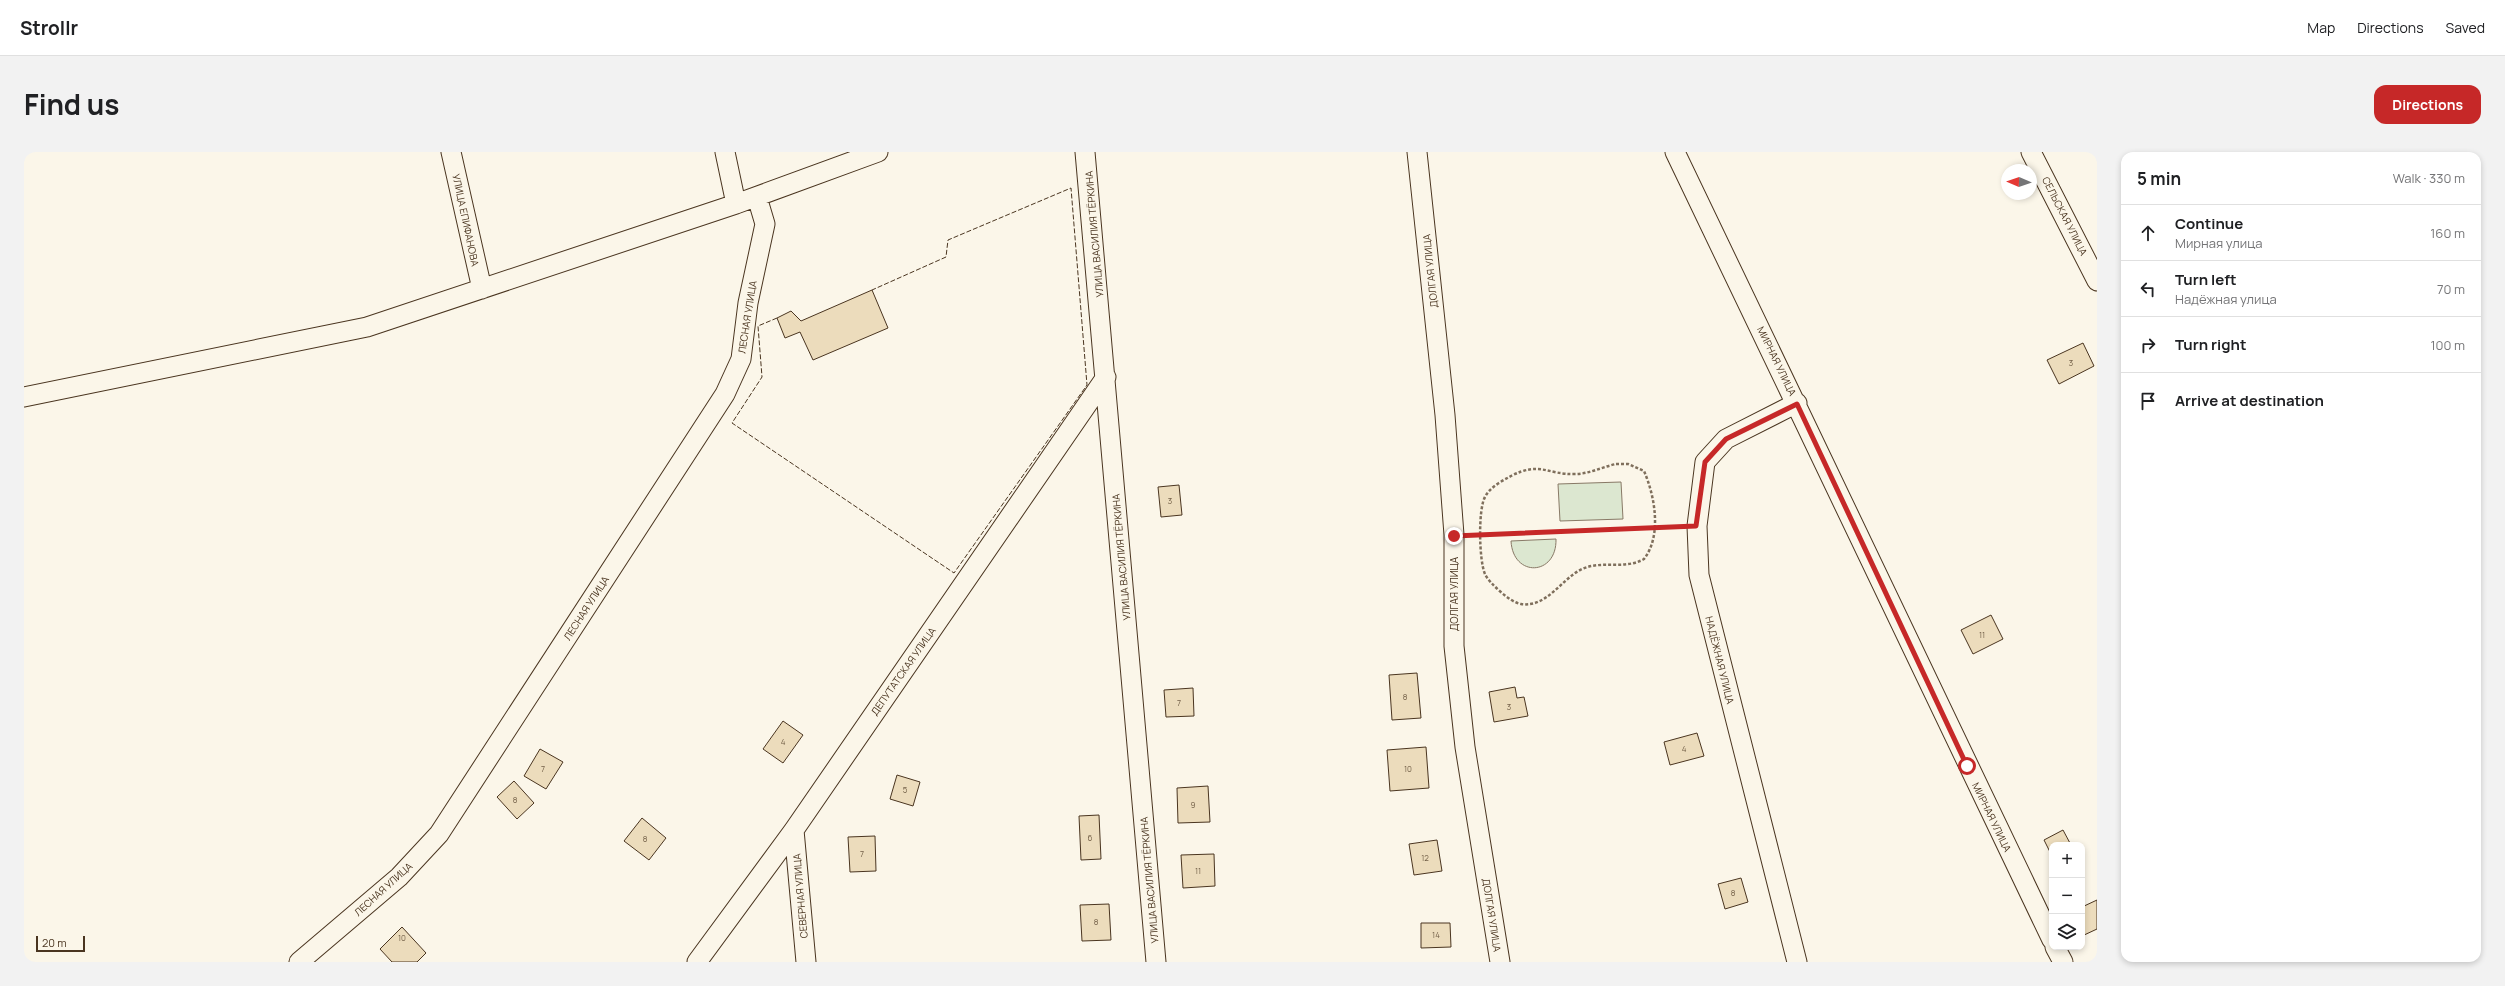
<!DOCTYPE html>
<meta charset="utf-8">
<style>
body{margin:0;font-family:Manrope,sans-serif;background:#f2f2f2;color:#202124}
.controls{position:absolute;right:12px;bottom:12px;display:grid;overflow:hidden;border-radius:8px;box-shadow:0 2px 6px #0003}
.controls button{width:36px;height:36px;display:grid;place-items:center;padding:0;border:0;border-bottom:1px solid #e0e0e0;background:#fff;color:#202124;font:20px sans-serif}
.compass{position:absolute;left:1977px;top:12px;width:36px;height:36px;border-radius:50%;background:#fff;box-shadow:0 2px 6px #0003;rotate:272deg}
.scale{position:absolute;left:12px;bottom:10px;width:49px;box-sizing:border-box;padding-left:4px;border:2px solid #4a3520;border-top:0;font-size:11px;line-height:14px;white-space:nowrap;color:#4a3520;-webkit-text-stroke:3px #fbf6e9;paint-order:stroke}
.stop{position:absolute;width:12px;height:12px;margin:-9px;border:3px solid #c62828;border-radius:50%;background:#fff}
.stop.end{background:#c62828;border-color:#fff;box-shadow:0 1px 4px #0008}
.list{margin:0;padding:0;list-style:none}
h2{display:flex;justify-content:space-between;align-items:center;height:52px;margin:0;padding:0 16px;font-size:17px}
h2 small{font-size:13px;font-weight:400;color:#757577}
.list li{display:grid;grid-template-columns:26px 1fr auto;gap:12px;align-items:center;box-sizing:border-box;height:56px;padding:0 16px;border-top:1px solid #e0e0e0}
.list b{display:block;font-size:15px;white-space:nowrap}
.list p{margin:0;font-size:13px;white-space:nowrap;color:#757577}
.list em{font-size:13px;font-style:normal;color:#757577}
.icon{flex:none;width:22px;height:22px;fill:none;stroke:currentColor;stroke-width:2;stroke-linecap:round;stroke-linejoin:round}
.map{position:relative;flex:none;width:2073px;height:810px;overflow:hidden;border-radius:12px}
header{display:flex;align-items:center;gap:24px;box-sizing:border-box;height:56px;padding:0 20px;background:#fff;border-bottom:1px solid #e0e0e0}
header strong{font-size:19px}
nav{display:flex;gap:22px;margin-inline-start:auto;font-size:14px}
.intro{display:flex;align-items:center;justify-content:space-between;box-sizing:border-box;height:96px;padding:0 24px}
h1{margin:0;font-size:28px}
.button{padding:10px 18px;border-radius:12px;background:#c62828;color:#fff;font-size:14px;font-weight:700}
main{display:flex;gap:24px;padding:0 24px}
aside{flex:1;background:#fff;border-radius:12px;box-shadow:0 2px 6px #0003}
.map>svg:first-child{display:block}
.green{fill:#dce7d0;stroke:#887966}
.building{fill:#ecdcbc;stroke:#4a3520}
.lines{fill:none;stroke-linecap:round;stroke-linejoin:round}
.minor-casing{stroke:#4a3520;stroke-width:21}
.path{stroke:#7f6f5c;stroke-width:2.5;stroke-dasharray:3 2;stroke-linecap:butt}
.minor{stroke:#fbf6e9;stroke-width:19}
.fence{stroke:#4a3520;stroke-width:1;stroke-dasharray:5 2;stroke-linecap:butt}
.route{stroke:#c62828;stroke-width:5}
.labels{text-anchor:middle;stroke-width:3;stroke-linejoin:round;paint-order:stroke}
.number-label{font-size:8px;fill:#725f47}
.street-label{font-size:10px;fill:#4a3520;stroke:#fbf6e9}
</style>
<header>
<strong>Strollr</strong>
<nav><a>Map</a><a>Directions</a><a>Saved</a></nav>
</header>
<div class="intro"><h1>Find us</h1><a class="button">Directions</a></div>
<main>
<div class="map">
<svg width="2073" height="810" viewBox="0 0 2073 810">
<rect width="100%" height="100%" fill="#fbf6e9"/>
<path class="green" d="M1597 330 1599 367 1536 369 1534 332Z
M1532 387C1533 424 1489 426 1487 389Z"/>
<path class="building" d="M848 138 864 176 789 208 776 180 761 186 753 166 767 159 777 169Z
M2059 191 2070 214 2035 232 2023 208Z
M1155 333 1158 363 1137 365 1134 335Z
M1967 463 1979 487 1949 502 1937 478Z
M1393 521 1397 566 1368 568 1365 523Z
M1491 535 1493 546 1500 545 1504 564 1470 570 1465 540Z
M1169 536 1170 564 1142 565 1140 538Z
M759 569 779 583 759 611 739 597Z
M1673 581 1680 604 1646 613 1640 590Z
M1402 595 1405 636 1366 639 1363 598Z
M516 597 539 610 522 637 500 624Z
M873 623 896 630 889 654 866 647Z
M490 629 510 651 493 667 473 645Z
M1184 634 1186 670 1154 671 1153 636Z
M1075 663 1077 707 1057 708 1055 664Z
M618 666 642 686 625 708 600 689Z
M2039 678 2047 693H2028V704L2020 688Z
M851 684 852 719 826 720 824 685Z
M1413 688 1418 719 1390 723 1385 692Z
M1190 702 1191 734 1159 736 1157 703Z
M1717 726 1724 750 1701 757 1694 732Z
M2073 748V777L2058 784V755Z
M1085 752 1087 788 1058 789 1056 753Z
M1397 771H1426L1427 795 1397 796Z
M378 775 402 801 393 810H368L356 797Z"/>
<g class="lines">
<defs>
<path id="minor" d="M427 0 458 137
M701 0 712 52
M1061 0 1132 810
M1393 0 1421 263 1430 383V494L1441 595 1476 810
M1651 0C1778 262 1900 526 2028 788
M2007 0 2073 129
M0 245 343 175 712 52 854 0
M770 678 782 810
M2031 795 2039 810
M275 810 375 725 415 682 701 242 717 207 724 151 741 72 733 45
M673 810 770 678 1082 225
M1773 810 1675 423 1673 374 1681 310 1702 287 1773 251"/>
</defs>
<use href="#minor" class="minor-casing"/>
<path class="path" d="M1592 312H1604L1620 319C1631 344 1638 384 1620 407 1601 418 1578 408 1558 417 1537 427 1523 456 1497 452 1487 451 1465 431 1461 422 1455 409 1454 357 1461 345 1466 335 1478 329 1487 324 1516 309 1524 323 1551 322 1565 322 1578 315 1592 312Z
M1447 383 1656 375"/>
<use href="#minor" class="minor"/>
<path class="fence" d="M753 166 734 174 738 225 708 271 930 421 1063 233 1047 36 924 88 922 105 848 138"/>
</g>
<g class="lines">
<path class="route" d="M1430 384 1672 374 1681 310 1702 287 1773 252 1943 614"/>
</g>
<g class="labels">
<g class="number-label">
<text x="2047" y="214">3</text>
<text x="1146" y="352">3</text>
<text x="1958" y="486">11</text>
<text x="1381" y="548">8</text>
<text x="1155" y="554">7</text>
<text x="1485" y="558">3</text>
<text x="759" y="593">4</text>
<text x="1660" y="600">4</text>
<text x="519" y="620">7</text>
<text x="1384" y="620">10</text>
<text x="881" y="641">5</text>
<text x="491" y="651">8</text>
<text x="1169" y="656">9</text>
<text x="1066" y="689">6</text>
<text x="621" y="690">8</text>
<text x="838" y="705">7</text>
<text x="1401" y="709">12</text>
<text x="1174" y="722">11</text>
<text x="1709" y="744">8</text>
<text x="1072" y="773">8</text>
<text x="1412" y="786">14</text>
<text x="378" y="789">10</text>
</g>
<g class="street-label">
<text transform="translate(2041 64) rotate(63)" y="4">СЕЛЬСКАЯ УЛИЦА</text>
<text transform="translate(442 68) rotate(78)" y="4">УЛИЦА ЕПИФАНОВА</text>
<text transform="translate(1070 82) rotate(-95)" y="4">УЛИЦА ВАСИЛИЯ ТЁРКИНА</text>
<text transform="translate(1406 119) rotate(-96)" y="4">ДОЛГАЯ УЛИЦА</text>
<text transform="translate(723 165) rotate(-81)" y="4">ЛЕСНАЯ УЛИЦА</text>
<text transform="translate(1753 209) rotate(64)" y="4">МИРНАЯ УЛИЦА</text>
<text transform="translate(1097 405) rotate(-95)" y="4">УЛИЦА ВАСИЛИЯ ТЁРКИНА</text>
<text transform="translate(1430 442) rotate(-90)" y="4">ДОЛГАЯ УЛИЦА</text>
<text transform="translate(562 456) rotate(-57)" y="4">ЛЕСНАЯ УЛИЦА</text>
<text transform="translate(1696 508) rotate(76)" y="4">НАДЁЖНАЯ УЛИЦА</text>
<text transform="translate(879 519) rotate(-55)" y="4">ДЕПУТАТСКАЯ УЛИЦА</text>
<text transform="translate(1968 665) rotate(64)" y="4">МИРНАЯ УЛИЦА</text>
<text transform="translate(1125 728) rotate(-95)" y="4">УЛИЦА ВАСИЛИЯ ТЁРКИНА</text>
<text transform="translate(359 737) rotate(-42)" y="4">ЛЕСНАЯ УЛИЦА</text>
<text transform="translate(776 744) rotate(-95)" y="4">СЕВЕРНАЯ УЛИЦА</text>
<text transform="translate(1468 763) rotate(81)" y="4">ДОЛГАЯ УЛИЦА</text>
</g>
</g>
</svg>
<div class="controls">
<button>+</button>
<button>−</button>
<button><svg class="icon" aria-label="layers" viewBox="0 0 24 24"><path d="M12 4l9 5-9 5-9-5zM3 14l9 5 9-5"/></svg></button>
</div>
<svg class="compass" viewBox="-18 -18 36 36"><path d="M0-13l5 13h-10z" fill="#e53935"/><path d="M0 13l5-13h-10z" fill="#757577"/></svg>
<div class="scale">20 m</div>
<div class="stop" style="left:1943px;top:614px"></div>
<div class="stop end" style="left:1430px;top:384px"></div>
</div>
<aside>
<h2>5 min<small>Walk · 330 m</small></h2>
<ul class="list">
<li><svg class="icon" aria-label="ahead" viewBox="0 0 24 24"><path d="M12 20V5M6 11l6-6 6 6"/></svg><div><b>Continue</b><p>Мирная улица</p></div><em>160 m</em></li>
<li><svg class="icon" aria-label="left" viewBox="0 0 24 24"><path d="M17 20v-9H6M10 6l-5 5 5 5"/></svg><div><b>Turn left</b><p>Надёжная улица</p></div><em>70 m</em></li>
<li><svg class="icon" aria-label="right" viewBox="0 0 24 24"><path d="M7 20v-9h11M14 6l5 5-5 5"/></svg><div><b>Turn right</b></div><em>100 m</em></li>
<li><svg class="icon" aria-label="arrive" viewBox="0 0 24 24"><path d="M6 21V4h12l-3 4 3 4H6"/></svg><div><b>Arrive at destination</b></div></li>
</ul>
</aside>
</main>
